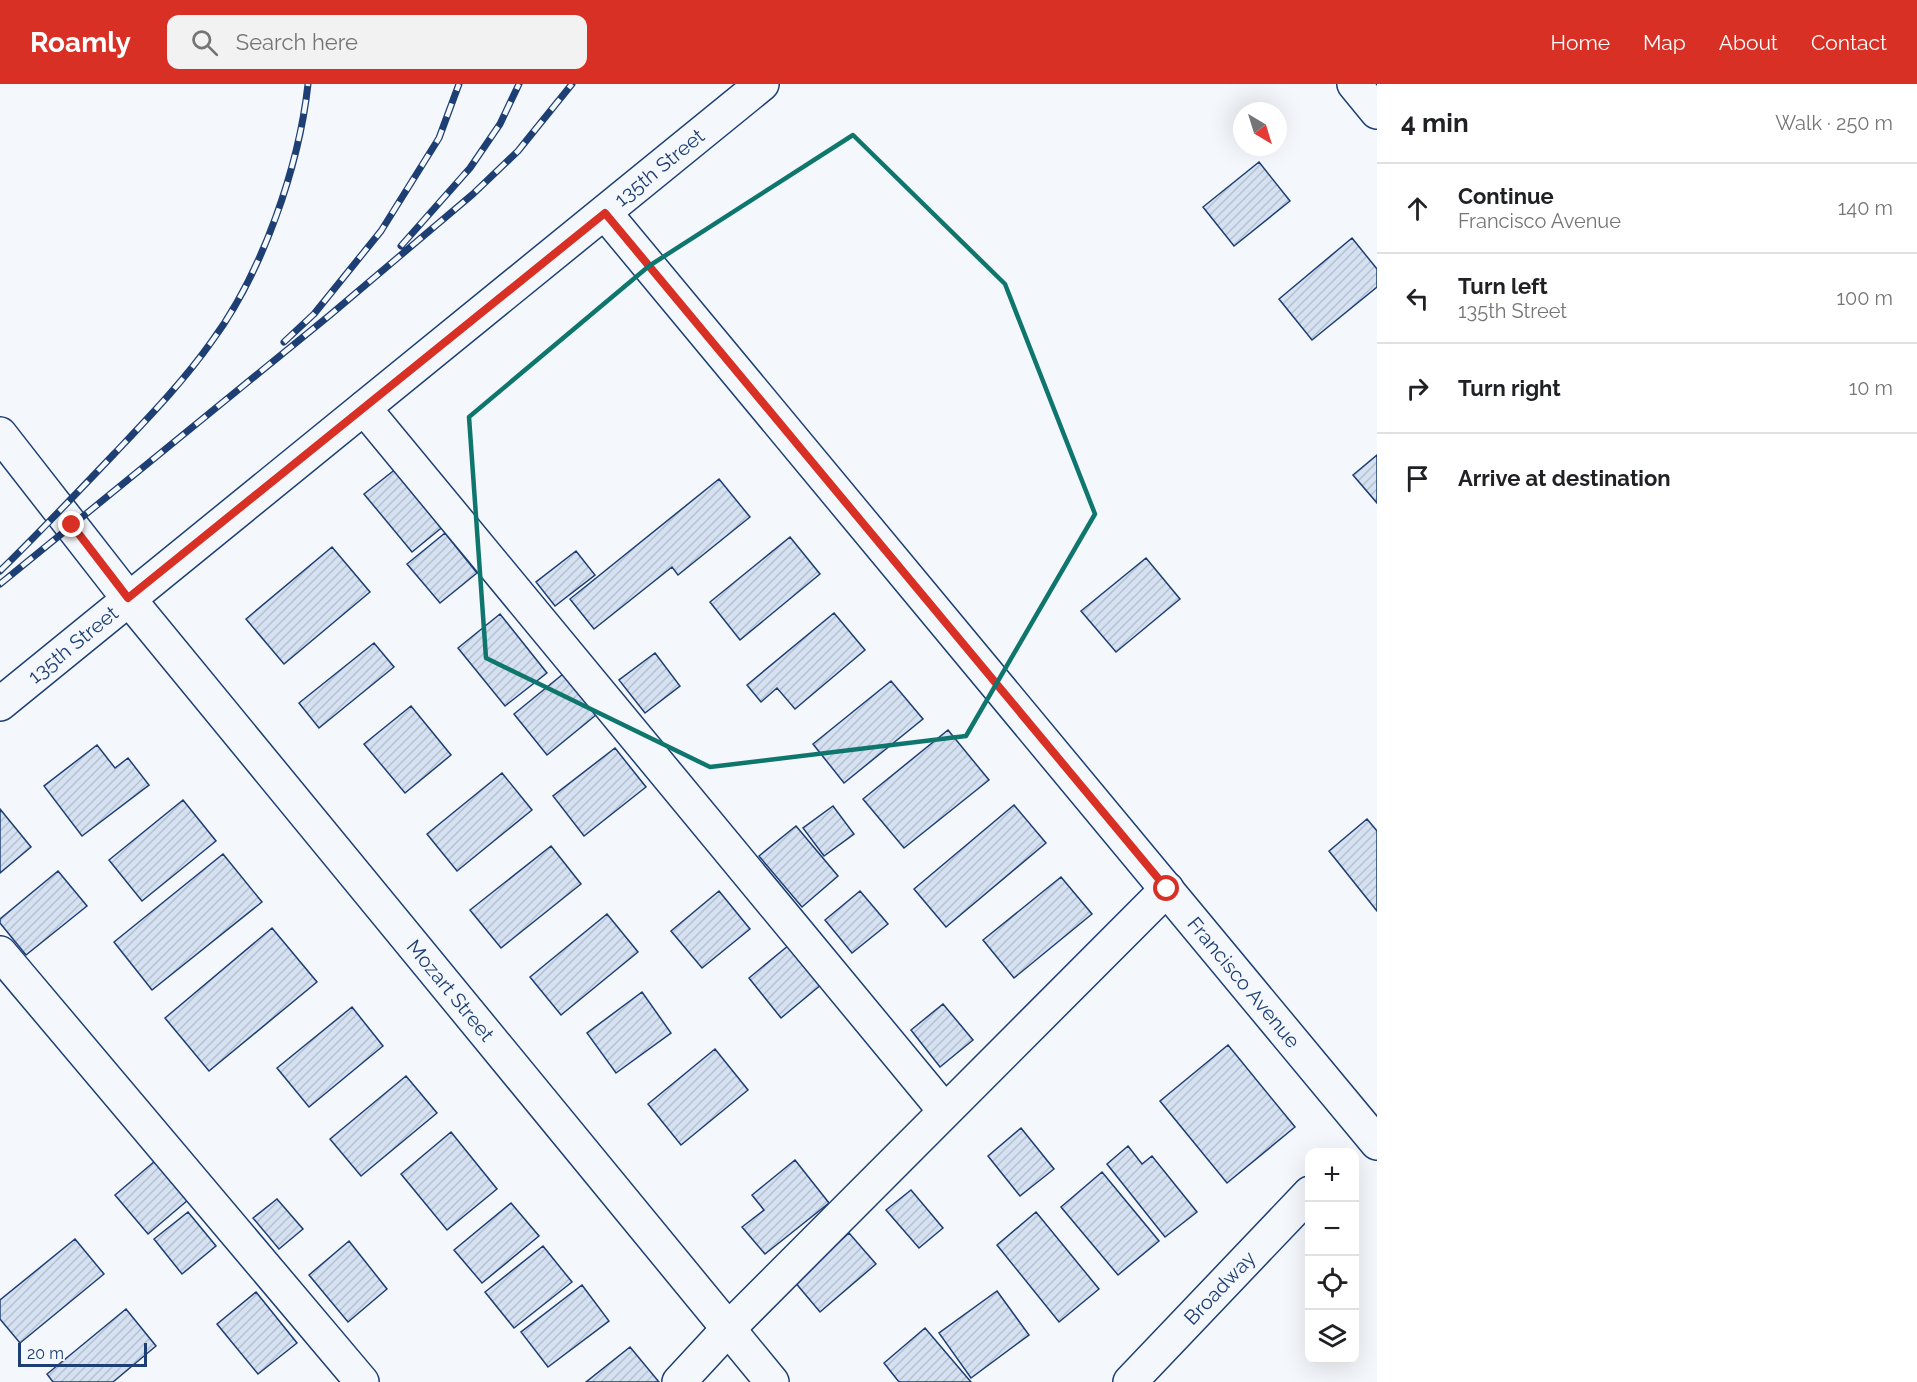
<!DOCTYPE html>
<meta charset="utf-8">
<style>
body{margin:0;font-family:Raleway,sans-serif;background:#f2f2f2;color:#202124}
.controls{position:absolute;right:18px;bottom:18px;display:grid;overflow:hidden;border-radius:12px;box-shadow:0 6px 24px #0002}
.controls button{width:54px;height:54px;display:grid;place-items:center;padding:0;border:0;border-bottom:2px solid #e0e0e0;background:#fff;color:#202124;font:30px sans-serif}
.compass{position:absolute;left:1233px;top:18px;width:54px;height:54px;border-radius:50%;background:#fff;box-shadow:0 6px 24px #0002;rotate:142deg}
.scale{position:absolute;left:18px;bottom:15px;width:129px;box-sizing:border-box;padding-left:6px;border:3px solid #1d3f73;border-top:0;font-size:16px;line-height:21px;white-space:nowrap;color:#1d3f73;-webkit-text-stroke:4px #f4f7fb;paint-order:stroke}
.stop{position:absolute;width:18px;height:18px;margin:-14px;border:4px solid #d93025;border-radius:50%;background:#fff}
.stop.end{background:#d93025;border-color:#fff;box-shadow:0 2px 6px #0008}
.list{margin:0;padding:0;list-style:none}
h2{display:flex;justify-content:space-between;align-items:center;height:78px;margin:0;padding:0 24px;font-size:26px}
h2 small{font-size:20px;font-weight:400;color:#757577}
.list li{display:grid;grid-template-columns:39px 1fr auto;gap:18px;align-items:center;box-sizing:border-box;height:90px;padding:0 24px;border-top:2px solid #e0e0e0}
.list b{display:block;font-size:22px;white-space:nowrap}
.list p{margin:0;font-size:20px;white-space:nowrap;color:#757577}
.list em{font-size:20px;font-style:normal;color:#757577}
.icon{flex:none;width:33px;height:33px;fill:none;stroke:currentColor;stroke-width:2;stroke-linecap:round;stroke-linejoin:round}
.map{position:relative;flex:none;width:1377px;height:1298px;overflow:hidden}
header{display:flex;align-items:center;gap:36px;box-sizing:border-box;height:84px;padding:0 30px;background:#d93025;color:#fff}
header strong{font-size:28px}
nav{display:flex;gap:33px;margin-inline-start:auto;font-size:21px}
.search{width:420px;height:54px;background:#f2f2f2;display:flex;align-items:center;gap:15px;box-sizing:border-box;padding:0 21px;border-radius:12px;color:#757577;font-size:22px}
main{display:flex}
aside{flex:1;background:#fff}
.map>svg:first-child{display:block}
.building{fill:url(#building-hatch);stroke:#1d3f73;stroke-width:1.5}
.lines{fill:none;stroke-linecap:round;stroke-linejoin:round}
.minor-casing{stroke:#1d3f73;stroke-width:36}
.minor{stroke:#f4f7fb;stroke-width:33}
.rail-casing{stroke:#1d3f73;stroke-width:7}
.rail{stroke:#f4f7fb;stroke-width:4.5;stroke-dasharray:14;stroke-linecap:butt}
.route{stroke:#d93025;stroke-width:8}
.marked{fill:none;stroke:#0f766e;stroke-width:4.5;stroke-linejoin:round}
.labels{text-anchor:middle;stroke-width:4.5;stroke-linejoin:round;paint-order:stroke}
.street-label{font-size:20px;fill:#1d3f73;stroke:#f4f7fb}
</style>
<header>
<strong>Roamly</strong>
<div class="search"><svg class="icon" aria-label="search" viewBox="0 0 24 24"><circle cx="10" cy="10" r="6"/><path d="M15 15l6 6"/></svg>Search here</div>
<nav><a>Home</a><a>Map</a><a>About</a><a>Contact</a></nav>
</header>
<main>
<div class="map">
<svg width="1377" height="1298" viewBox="0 0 1377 1298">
<defs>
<pattern id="building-hatch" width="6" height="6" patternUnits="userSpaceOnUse" patternTransform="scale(1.5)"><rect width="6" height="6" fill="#d5e0f0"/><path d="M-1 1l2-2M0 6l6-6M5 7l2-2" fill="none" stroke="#b6c1d1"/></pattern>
</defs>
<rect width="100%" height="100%" fill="#f4f7fb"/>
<path class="building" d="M1259 78 1290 117 1234 162 1203 123Z
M1352 154 1377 185V203L1312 256 1279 215Z
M1377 371V419L1353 391Z
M397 384 445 441 412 468 364 410Z
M719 395 750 433 678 491 672 483 594 545 570 515Z
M445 449 477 489 440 519 407 480Z
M790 453 820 490 740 556 710 518Z
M332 463 370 508 284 580 246 535Z
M576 467 595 491 555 522 536 498Z
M1146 474 1180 515 1116 568 1081 527Z
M834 529 865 566 795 625 777 604 761 618 747 601Z
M500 530 547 589 505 622 458 564Z
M374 559 394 583 319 644 299 619Z
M655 569 680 602 645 629 619 596Z
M563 590 596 631 547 671 514 630Z
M891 597 923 635 844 699 813 660Z
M411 622 451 671 405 709 364 660Z
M948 646 989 696 904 764 863 715Z
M97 661 115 684 128 674 149 701 82 752 44 702Z
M615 664 646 703 584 752 553 712Z
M502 689 532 726 457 787 427 750Z
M183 716 216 757 142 817 109 776Z
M1014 721 1046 759 946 843 914 805Z
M833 722 854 750 824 772 803 744Z
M0 725 31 763 0 789Z
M1367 735 1377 747V827L1329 767Z
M796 742 838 792 802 823 759 772Z
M551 762 581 800 501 864 470 826Z
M223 770 262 818 152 906 114 858Z
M58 787 87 822 26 871 0 839V835Z
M1061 793 1092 830 1014 894 983 856Z
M719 807 750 845 702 884 671 847Z
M860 807 888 840 852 869 825 836Z
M607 830 638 868 561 931 530 893Z
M272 844 317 898 209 987 165 934Z
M789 861 822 900 781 934 749 894Z
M642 908 671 949 616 989 587 949Z
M943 920 973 956 940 983 911 946Z
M352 923 383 962 309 1023 277 984Z
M1228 961 1295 1043 1227 1099 1160 1017Z
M715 965 748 1006 681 1061 648 1020Z
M406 992 437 1029 361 1092 330 1055Z
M1021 1044 1054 1085 1020 1112 988 1072Z
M451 1048 497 1105 447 1146 401 1090Z
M1128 1062 1142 1080 1152 1072 1197 1128 1165 1153 1107 1080Z
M795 1076 829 1119 765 1170 742 1143 764 1126 752 1111Z
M155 1077 188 1116 148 1150 115 1111Z
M1102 1088 1159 1157 1118 1191 1061 1123Z
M911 1106 943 1144 919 1164 886 1126Z
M277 1115 303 1145 279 1165 253 1134Z
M511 1119 539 1152 482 1199 454 1166Z
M188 1128 216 1162 182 1190 154 1155Z
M1036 1128 1099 1205 1059 1238 997 1161Z
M849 1149 876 1180 820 1228 794 1197Z
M75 1155 104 1190 20 1259 0 1235V1216Z
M349 1157 387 1205 348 1238 309 1191Z
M543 1162 572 1198 514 1244 485 1208Z
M582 1201 609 1237 548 1283 521 1248Z
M997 1207 1029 1251 971 1294 939 1249Z
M256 1208 297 1259 258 1290 217 1240Z
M126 1225 156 1262 113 1298H53L47 1290Z
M925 1244 971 1298H899L884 1279Z
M630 1263 659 1298H586Z"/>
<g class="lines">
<defs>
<g id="minor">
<path d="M1354 0 1377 28"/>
<path id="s1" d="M605 129 1377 1059"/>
<path d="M364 324 945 1027"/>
<path id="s2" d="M0 350 128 514 772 1298"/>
<path id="s3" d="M0 620 762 0"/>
<path d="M0 869 362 1298"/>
<path d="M679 1298 728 1245 1167 805"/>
<path id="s4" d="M1130 1298 1310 1109"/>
</g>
</defs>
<use href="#minor" class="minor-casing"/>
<use href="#minor" class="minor"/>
<defs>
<path id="rail" d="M401 162 470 84 500 40 519 0
M284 258 314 230 381 147 439 54 459 0
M0 487C39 449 76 410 114 370 148 334 183 298 212 257 262 189 299 83 308 0
M0 500 330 231 473 110 518 67 572 0"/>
</defs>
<use href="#rail" class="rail-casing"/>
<use href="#rail" class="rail"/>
</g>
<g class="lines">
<path class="route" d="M72 441 128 514 605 129 1167 805"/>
</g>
<path class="marked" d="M853 51 1005 200 1095 430 966 652 710 683 486 574 469 333 649 182Z"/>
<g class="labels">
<g class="street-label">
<text dy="7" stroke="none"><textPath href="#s3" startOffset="850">135th Street</textPath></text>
<text dy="7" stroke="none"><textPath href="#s3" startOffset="94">135th Street</textPath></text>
<text dy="7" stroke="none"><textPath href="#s1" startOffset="1000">Francisco Avenue</textPath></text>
<text dy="7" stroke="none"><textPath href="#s2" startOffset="716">Mozart Street</textPath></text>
<text dy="7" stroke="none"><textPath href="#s4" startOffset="130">Broadway</textPath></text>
</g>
</g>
</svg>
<div class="controls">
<button>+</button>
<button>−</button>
<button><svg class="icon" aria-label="locate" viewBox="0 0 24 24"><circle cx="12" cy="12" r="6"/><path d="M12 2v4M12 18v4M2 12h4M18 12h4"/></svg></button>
<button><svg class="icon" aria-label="layers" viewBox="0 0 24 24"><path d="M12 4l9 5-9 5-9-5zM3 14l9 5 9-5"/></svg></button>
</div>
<svg class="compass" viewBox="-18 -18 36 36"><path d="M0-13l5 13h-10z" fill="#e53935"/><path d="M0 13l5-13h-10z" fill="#757577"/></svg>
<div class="scale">20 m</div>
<div class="stop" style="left:1167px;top:805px"></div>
<div class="stop end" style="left:72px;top:441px"></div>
</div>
<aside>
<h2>4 min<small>Walk · 250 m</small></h2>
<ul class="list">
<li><svg class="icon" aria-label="ahead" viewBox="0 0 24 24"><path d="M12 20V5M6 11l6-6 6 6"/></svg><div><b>Continue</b><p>Francisco Avenue</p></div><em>140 m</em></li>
<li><svg class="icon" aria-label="left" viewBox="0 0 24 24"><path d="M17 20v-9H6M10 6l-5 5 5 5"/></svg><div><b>Turn left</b><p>135th Street</p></div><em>100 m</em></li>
<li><svg class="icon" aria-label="right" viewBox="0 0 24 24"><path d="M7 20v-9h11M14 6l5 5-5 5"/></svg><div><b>Turn right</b></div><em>10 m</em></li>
<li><svg class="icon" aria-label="arrive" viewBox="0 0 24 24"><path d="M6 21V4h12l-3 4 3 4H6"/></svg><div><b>Arrive at destination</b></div></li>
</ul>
</aside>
</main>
